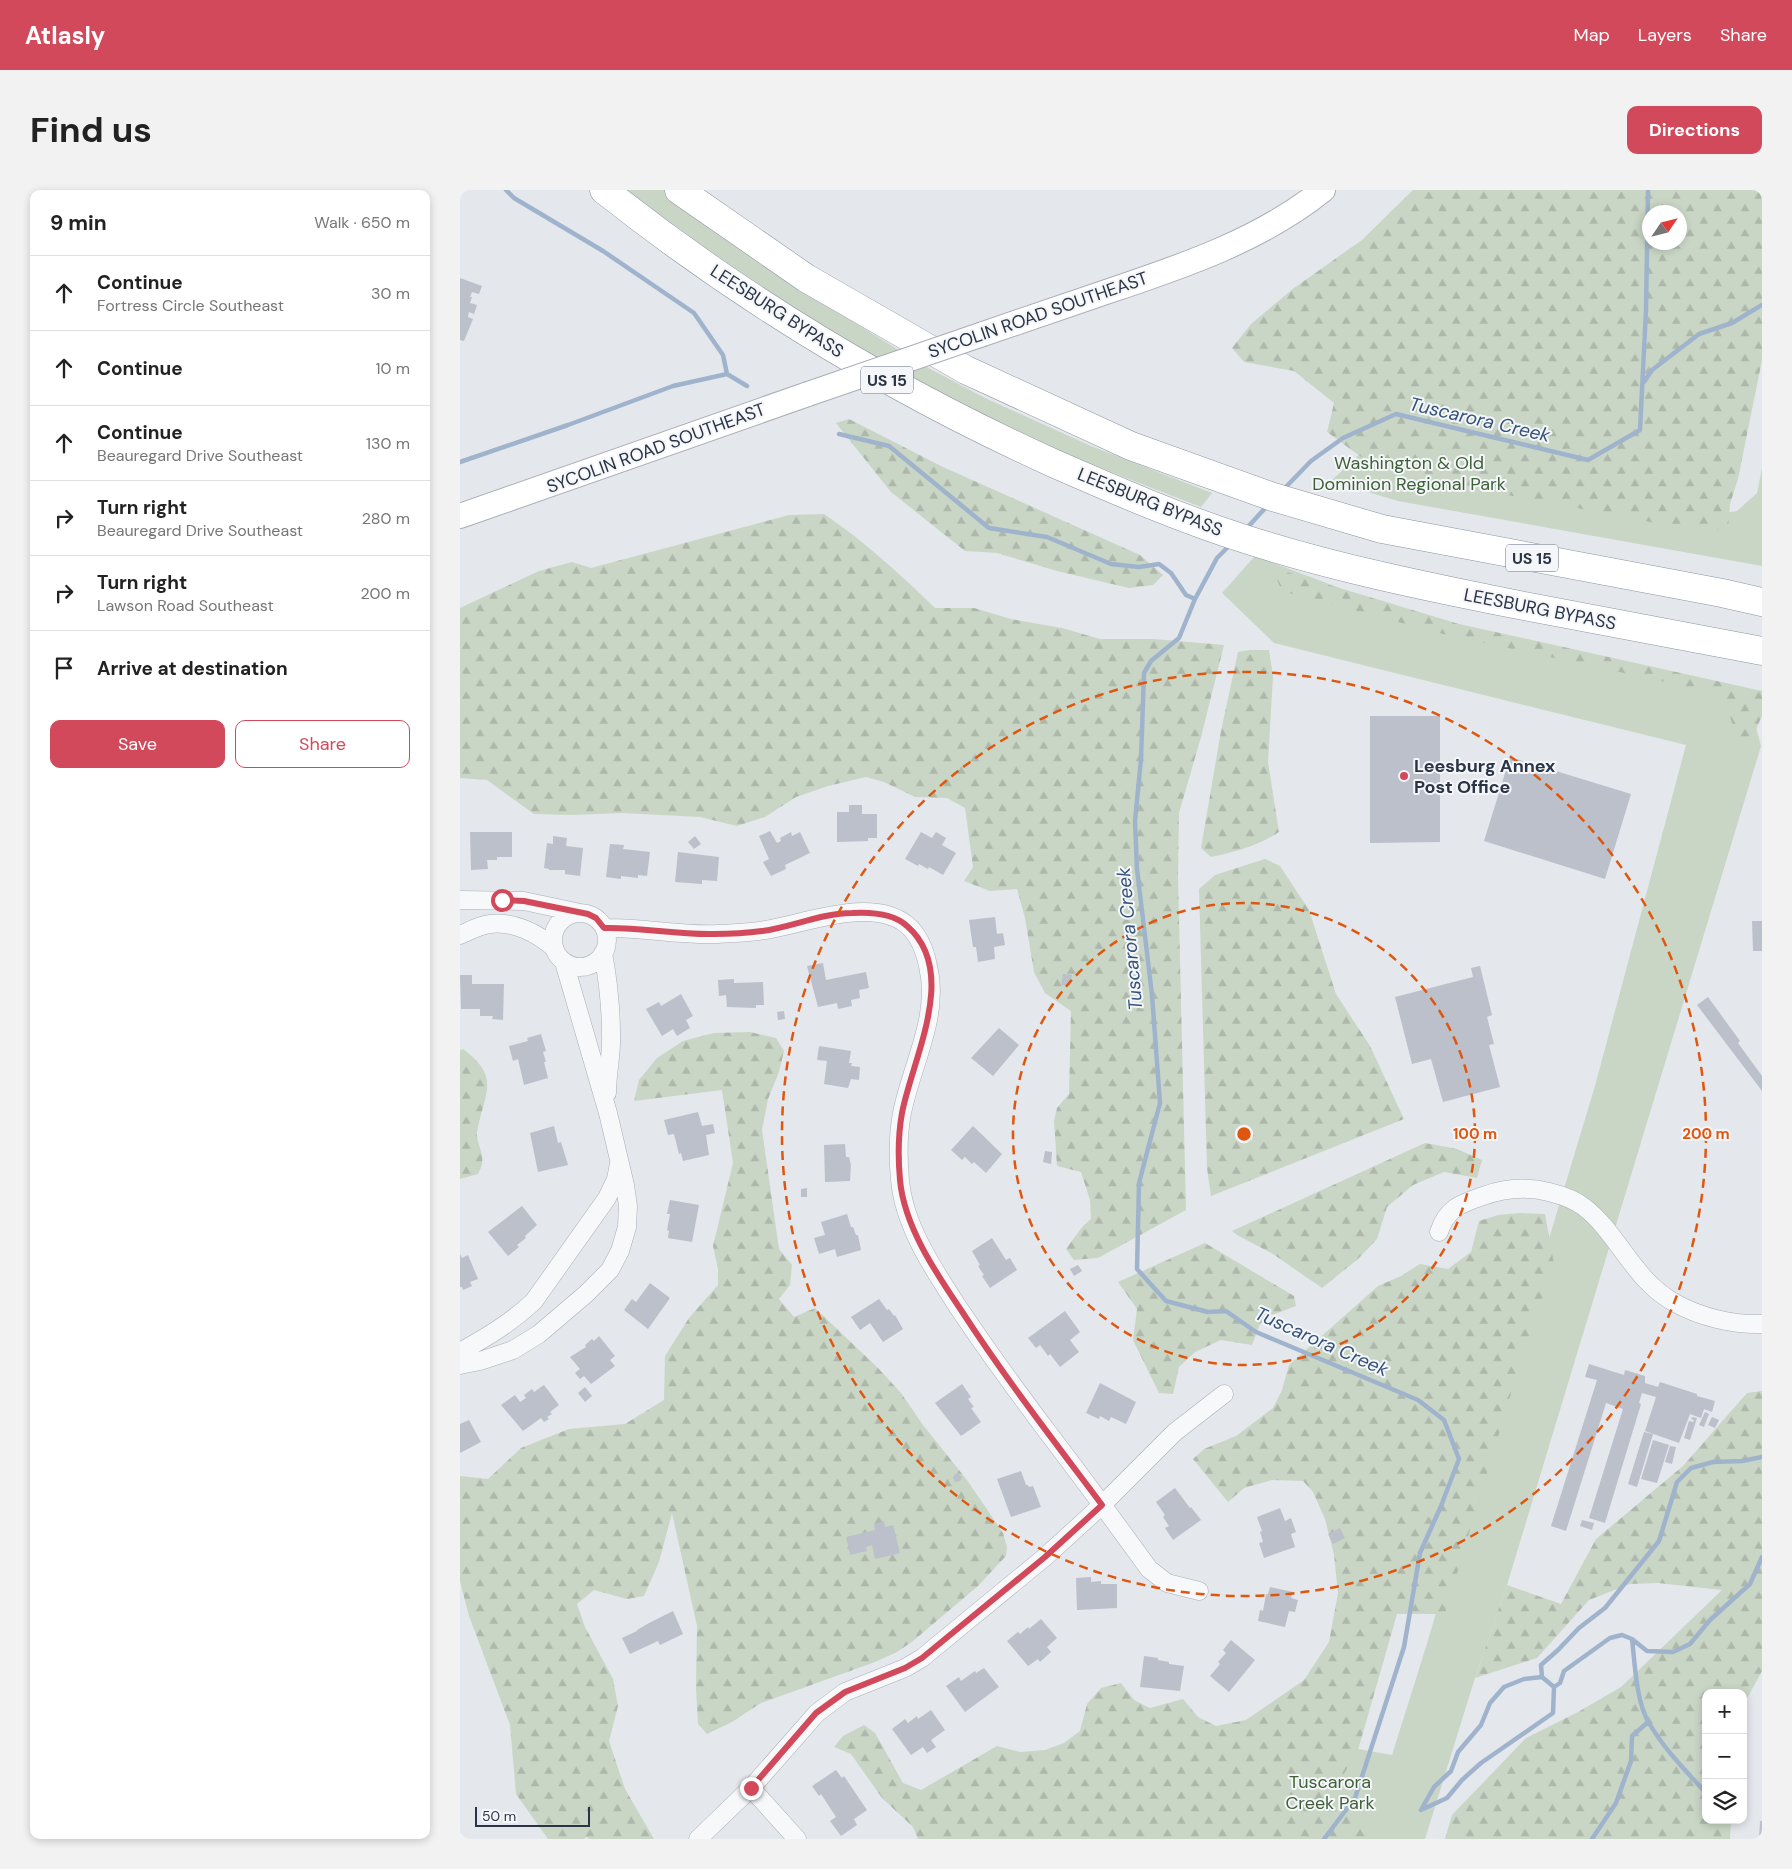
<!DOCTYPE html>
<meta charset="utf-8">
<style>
body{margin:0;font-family:"DM Sans",sans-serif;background:#f2f2f2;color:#222}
.controls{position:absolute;right:15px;bottom:15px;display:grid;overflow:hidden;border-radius:10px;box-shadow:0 2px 8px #0003}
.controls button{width:45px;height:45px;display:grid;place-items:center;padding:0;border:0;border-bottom:1px solid #e0e0e0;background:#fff;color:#222;font:25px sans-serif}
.compass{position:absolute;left:1182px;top:15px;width:45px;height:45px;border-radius:50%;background:#fff;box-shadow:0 2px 8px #0003;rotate:55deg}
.scale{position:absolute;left:15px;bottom:12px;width:115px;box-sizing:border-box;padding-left:5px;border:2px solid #2b3445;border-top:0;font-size:14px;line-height:18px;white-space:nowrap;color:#2b3445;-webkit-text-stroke:4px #f4f6f9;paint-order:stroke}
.stop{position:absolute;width:15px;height:15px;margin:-11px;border:4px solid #d1495b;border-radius:50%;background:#fff}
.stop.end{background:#d1495b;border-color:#fff;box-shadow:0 1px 5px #0008}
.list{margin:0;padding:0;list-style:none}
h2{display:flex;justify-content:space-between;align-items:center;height:65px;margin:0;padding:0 20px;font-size:21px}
h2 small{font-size:16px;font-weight:400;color:#767676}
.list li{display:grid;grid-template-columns:32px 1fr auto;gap:15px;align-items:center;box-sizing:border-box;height:75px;padding:0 20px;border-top:1px solid #e0e0e0}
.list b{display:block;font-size:19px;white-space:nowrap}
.list p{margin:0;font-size:16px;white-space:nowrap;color:#767676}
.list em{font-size:16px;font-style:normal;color:#767676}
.actions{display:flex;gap:10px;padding:15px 20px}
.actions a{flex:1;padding:11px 0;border:1px solid #d1495b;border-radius:10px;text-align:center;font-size:18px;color:#d1495b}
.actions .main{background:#d1495b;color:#fff}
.icon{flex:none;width:28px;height:28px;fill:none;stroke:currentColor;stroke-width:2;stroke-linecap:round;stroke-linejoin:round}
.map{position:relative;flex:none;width:1302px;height:1649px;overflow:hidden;border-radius:10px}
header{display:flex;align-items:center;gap:30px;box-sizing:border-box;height:70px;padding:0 25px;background:#d1495b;color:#fff}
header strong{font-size:24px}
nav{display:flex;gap:28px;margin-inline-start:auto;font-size:18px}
.intro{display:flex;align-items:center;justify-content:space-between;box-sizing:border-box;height:120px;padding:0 30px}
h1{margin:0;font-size:35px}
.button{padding:12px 22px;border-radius:10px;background:#d1495b;color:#fff;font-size:18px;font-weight:700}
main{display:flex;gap:30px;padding:0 30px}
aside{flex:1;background:#fff;border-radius:10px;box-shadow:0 2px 8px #0003}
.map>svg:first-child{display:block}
.green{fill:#c9d6c5}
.forest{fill:url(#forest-firs);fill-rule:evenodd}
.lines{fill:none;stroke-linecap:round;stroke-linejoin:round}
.stream{stroke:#9fb4cc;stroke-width:4.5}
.building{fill:#bbc0ca}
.street-casing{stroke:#a9aeb7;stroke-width:19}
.secondary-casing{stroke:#a9aeb7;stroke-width:26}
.highway-casing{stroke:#8b94a3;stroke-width:29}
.street{stroke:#f7f8fa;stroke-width:18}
.secondary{stroke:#fff;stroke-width:24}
.highway{stroke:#fff;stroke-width:28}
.secondary-bridge-casing{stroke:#a9aeb7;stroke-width:26;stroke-linecap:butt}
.secondary-bridge{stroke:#fff;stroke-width:24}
.route{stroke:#d1495b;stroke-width:6}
.ring{fill:none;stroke:#df570f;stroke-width:2.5;stroke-dasharray:9 6}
.poi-dot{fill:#d1495b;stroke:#f4f6f9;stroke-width:2}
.labels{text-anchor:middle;stroke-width:4;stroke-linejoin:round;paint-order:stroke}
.shield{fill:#f4f6f9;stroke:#676e7b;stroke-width:1}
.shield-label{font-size:16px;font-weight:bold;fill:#2b3445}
.street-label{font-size:18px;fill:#2b3445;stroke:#f4f6f9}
.park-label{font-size:18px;fill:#3f6138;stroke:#f4f6f9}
.poi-label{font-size:18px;font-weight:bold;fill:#2b3445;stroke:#f4f6f9;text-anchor:start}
.water-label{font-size:19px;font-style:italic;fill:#34527a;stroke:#f4f6f9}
.centre{fill:#df570f;stroke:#f4f6f9;stroke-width:2.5}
.ring-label{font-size:15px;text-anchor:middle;font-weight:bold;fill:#df570f;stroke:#f4f6f9;stroke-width:4;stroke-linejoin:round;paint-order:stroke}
</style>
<header>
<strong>Atlasly</strong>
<nav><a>Map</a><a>Layers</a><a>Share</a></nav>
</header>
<div class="intro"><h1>Find us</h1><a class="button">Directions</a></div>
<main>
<aside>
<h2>9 min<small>Walk · 650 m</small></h2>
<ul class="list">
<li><svg class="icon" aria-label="ahead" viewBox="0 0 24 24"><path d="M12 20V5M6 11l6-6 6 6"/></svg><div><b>Continue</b><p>Fortress Circle Southeast</p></div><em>30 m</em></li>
<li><svg class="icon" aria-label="ahead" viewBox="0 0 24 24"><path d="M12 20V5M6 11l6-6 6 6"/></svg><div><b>Continue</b></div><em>10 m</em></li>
<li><svg class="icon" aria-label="ahead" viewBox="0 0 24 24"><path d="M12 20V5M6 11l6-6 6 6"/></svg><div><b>Continue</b><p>Beauregard Drive Southeast</p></div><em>130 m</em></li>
<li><svg class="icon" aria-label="right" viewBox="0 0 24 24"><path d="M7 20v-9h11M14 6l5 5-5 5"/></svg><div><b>Turn right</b><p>Beauregard Drive Southeast</p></div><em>280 m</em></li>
<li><svg class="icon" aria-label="right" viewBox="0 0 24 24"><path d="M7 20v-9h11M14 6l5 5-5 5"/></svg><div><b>Turn right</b><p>Lawson Road Southeast</p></div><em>200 m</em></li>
<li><svg class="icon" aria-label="arrive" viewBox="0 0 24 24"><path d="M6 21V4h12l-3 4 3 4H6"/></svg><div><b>Arrive at destination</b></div></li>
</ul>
<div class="actions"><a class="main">Save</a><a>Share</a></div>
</aside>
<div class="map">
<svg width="1302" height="1649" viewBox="0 0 1302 1649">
<defs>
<pattern id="forest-firs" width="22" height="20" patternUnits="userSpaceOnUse" patternTransform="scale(1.25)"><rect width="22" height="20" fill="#c9d6c5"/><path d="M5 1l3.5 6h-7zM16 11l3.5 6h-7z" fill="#adb8ab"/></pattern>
</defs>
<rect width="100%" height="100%" fill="#e4e7ec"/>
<path class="green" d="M166 0H207L381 124 461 174 525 208 631 256 752 303 741 317C647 281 552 244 463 196 359 138 262 71 166 0Z
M919 246 1258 324 1277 321 1297 303 1302 278V376L938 311 871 291Z
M795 366 967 431 1263 496 1294 530 1301 556 1047 1395 1015 1488 965 1649H493L870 1554 932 1565 965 1460 1135 896 1226 555 814 453 762 403Z"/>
<path class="forest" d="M953 0H1302V170L1278 289 1270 314 1268 340 1227 339 1048 305 908 272 867 242 874 213 834 181 784 172 772 158 791 134 834 98 902 50ZM1190 22H1220V52H1190Z
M389 229 483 277 680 365 703 385 693 395 669 398 597 381 537 363 505 361 431 302 376 233Z
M364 324C404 351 440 384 475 418H514L551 429 602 438 640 449H694L764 455 741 547 719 623 718 687 726 1020 638 1068 614 1070 606 1059 623 1036 631 1029 630 1010 621 982 597 976 594 931 597 918 609 904 611 821 585 803 574 782 565 728 557 699 530 701 504 691 513 677 505 618 487 608 455 607 424 592 406 587 368 596 336 607 305 627 277 636 240 627 162 623 113 625 74 624 27 590 0 588V418L79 381 112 372 131 378 329 325Z
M820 380 999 434 1302 501V526L1292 548 1288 562 1281 565C1274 548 1274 528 1263 513 1259 508 1252 504 1247 501L987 445 825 402C818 395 815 389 820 380Z
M790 460H809L813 486 808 572 819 642C798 656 775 662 751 667L741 658 761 541 778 462Z
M805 669 820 676 849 720 876 804 910 856 944 929 751 1006 747 978 739 699 755 685Z
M290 842 316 848 324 861 319 882 308 909 302 940 319 1059 332 1075 330 1095 319 1109 334 1127 355 1118 418 1178 441 1203 463 1235 507 1290 543 1343 547 1357 546 1366 518 1396 453 1451 437 1462 415 1472 301 1513 272 1532 247 1544 238 1534 236 1498 237 1436 212 1323 199 1372 184 1406 167 1409 134 1400 117 1414 125 1437 153 1489 158 1516 149 1551 165 1599 194 1649H129L127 1647 123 1649H88L56 1604 50 1535 9 1426 0 1391V1286L28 1289 61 1258 109 1239 165 1234 204 1210 205 1166 229 1128 258 1095V1079L253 1056 273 973 262 900 174 911 179 890 197 868 223 851 254 843Z
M3 859C42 888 24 903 17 942 16 952 24 963 22 973 22 977 19 981 18 984L0 989V860Z
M965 953 997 959 1022 970 1017 988 984 982 953 995 927 1017 917 1049 898 1069 862 1098 813 1064 777 1045 772 1041Z
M1060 1023 1085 1024 1094 1074 1061 1170 985 1424H937L898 1560 868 1611 915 1637 911 1649H458L453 1637 422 1608 391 1564 374 1557 383 1546 404 1535 415 1543 443 1593 461 1600 537 1556 560 1562 585 1560 604 1553 620 1541 627 1514 641 1498 661 1493 674 1510 690 1518 723 1509 738 1527 756 1536 786 1530 844 1490 869 1452 878 1403 874 1365 865 1329 853 1302 843 1291 812 1290 784 1298 768 1312 733 1269 744 1259 776 1246 813 1218 822 1200 829 1175 918 1096 941 1086 960 1074 988 1079 1011 1062 1019 1031 1038 1025Z
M745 1053 834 1106 836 1116 807 1127 800 1134 792 1155 761 1150 735 1162 719 1177 713 1204 699 1203 673 1150 677 1119 658 1092Z
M1302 1201V1481L1283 1516V1503H1246V1630H1271L1270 1649H985L992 1625 1066 1548 1118 1522 1161 1497 1262 1400 1198 1393 1170 1394 1129 1410 1077 1468 1015 1488 1047 1395 1101 1414 1136 1349 1223 1276 1287 1203Z"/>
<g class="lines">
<path class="stream" d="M46 0 54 8 143 61 234 123 263 165 267 184 287 196
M1184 192 1192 180 1239 144 1272 133 1302 115
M379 244 429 256 529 338 587 347 651 374 679 377 699 374 711 383 726 405 735 409
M0 272 108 235 213 196 267 184
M822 301 851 271 883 248 936 224 1128 270 1180 240 1186 120 1188 0
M786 339 808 315
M770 355 757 368 735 409 719 448 691 471 684 483 681 569 675 631 677 679 692 805 700 913 679 993 677 1079 706 1111 748 1122 766 1121 796 1142 958 1210 984 1230 999 1269 981 1316 960 1363 944 1457 895 1608 864 1649
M1172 1449C1175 1474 1176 1512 1189 1533 1204 1559 1226 1581 1246 1603
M1094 1497 1082 1487 1081 1475 1098 1460 1119 1438 1145 1418 1199 1351 1217 1292 1231 1278 1253 1272 1282 1271 1302 1267
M961 1620 987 1608 1002 1590 1021 1573 1093 1523 1094 1497 1100 1493 1104 1481 1150 1448 1162 1445 1172 1449 1187 1461 1213 1462 1230 1454 1250 1430 1290 1394 1302 1367
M961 1620 974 1597 991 1581 998 1562 1021 1535 1030 1513 1044 1497 1064 1489 1082 1487
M1132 1649 1156 1613 1171 1571 1172 1546 1188 1532"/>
</g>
<path class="building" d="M0 88 22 96 19 104 12 102 10 107H12L10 113 17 115 14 124 9 122 8 127 13 129 4 151 0 150Z
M910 526H980V652L910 653Z
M1050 567 1171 604 1145 689 1024 651Z
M389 615H402V624H417V648H408V651L377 652V622H389Z
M310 641 317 653 321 651 320 648 331 642 332 646 340 642 350 663 325 675 326 679 311 686 303 672 309 669 299 646Z
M10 642H52V667H37V670H27L28 679 11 680Z
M461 642 472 648 476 642 486 648 482 655 496 663 483 685 469 677 468 679 459 674 458 676 445 669Z
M93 646 107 648 106 656 123 658 120 686 105 684V680H89V679L84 678 87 653 93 654Z
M235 646 241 654 234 659 228 652Z
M150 654 164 655 163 659 190 662 187 686 178 685V688L161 686V689L146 687Z
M218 662 259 667 257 691 242 690V694L215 692Z
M535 727 537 744 543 743 545 755 534 757 535 769 518 772 516 757H513L509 730Z
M1292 731H1302V761H1293Z
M363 773 366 790 406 782 409 798 399 800 400 808 391 810 392 816 378 819 377 813 358 817 347 776Z
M1020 776 1032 825 1027 827 1034 854 1029 855 1040 897 983 912 971 869 952 874 935 807 1013 787 1011 778Z
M603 784 612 785 610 796 601 795Z
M0 785H12V794H44L43 830 32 829 33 826H20V819H1Z
M274 789V793L303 792 304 815H296V818L267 817 266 805 259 806 258 790Z
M221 804 233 826 226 830 230 838 217 846 213 839 202 846 186 819 199 812 201 816Z
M1248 807 1280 851 1278 853 1302 886V901L1237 815Z
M324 821 325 829 318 830 317 822Z
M539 838 559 855 533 886 511 868Z
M81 844 86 861 83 862 86 872H84L88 888 64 895 58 869 53 871 49 856 68 851 67 848Z
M359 856 391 861 389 873H392L391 876 400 877 399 890 391 889 388 898 364 894 367 871 357 870Z
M238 922 242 936 253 934 255 943 246 945 249 965 223 971 221 963 219 964 214 944 208 945 204 930Z
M94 936 98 953 101 952 108 975 78 982 70 943Z
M513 936 542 964 526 983 514 972 512 974 505 967 502 970 491 960Z
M385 954 386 967H389L391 975 390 991 365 992 364 955Z
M585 961 592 962 591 974 583 972Z
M347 998V1007H341V999Z
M210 1010 239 1015 232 1052 208 1048 209 1041 207 1040 210 1024H207Z
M62 1016 77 1035 65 1046 66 1048 57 1055 59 1057 48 1066 28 1042Z
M387 1024 391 1037H393L396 1045H398L401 1060 377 1067 375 1059 359 1064 354 1048 365 1045 361 1032Z
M532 1048 546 1070 550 1068 557 1080 530 1098 522 1086 524 1085 518 1076 520 1075 512 1061Z
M0 1064 2 1068 8 1065 18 1089 10 1092 12 1096 3 1100 2 1097H0Z
M618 1075 622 1081 614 1086 610 1079Z
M190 1093 210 1108 188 1139 164 1120 172 1109 176 1112Z
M419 1109 427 1120 429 1119 434 1126 435 1125 443 1139 423 1152 410 1133 400 1140 391 1127Z
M605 1121 620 1142 610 1150 619 1162 600 1177 590 1164 588 1166 580 1155 576 1158 568 1148Z
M139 1146 155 1166 150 1170 155 1176 131 1194 124 1186 120 1189 115 1183 120 1179 110 1167 126 1157 125 1155 132 1149 134 1151Z
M1129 1174 1164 1185 1165 1180 1185 1186V1193L1198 1197 1200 1192 1237 1204V1206L1255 1211 1252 1222 1244 1219 1241 1228 1230 1224 1219 1253 1185 1241 1196 1207 1182 1203 1179 1213 1181 1214 1145 1333 1129 1328 1163 1219 1146 1213 1106 1341 1091 1336 1137 1190 1125 1187Z
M640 1193 676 1212 666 1234 651 1227 649 1231 640 1226 639 1229 626 1223Z
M502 1194 511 1207 508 1209 514 1217 511 1218 521 1232 501 1246 475 1213Z
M84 1195 99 1215 90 1222 92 1224 87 1227 89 1229 84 1232 81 1228 63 1241 41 1215 55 1205 60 1212 66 1208 64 1205 72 1199 74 1202Z
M125 1197 132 1206 125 1212 118 1203Z
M1245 1222 1249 1224 1244 1237 1239 1235Z
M1232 1227 1237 1228 1230 1250 1224 1248 1229 1231 1233 1232 1234 1230 1231 1229Z
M1252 1227 1259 1230 1255 1238 1248 1235Z
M9 1230 21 1252 0 1263V1234Z
M1184 1242 1193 1244 1177 1297 1168 1294Z
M1193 1250 1209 1255 1197 1293 1181 1289Z
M1210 1256 1216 1257 1212 1274 1205 1272Z
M561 1281 566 1295H568L569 1297 573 1296 581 1317 551 1327 537 1289Z
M495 1284H499L502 1287 500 1291 495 1292 493 1288Z
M715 1298 730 1318 731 1317 741 1330 713 1350 705 1338 709 1336 703 1327 705 1325 696 1312Z
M820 1318 825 1331 831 1328 836 1342 831 1344 835 1357 804 1368 799 1353 803 1352 800 1342 802 1341 797 1327Z
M1122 1330 1134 1333 1132 1340 1120 1336Z
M424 1331 425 1337 433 1335 440 1363 415 1369 412 1355 406 1357 407 1361 390 1365 386 1347 415 1340 414 1334Z
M880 1338 885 1348 873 1354 868 1344Z
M631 1387V1392L641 1391V1394H657V1418L617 1420 616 1388Z
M810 1397 833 1402 831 1408 838 1410 835 1422 829 1421 825 1437 798 1431 800 1420 803 1421 806 1404H808Z
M213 1421 223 1444 200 1455 198 1451 170 1464 162 1448 177 1441V1440L189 1433Z
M581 1429 597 1448 587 1457 591 1462 580 1472 578 1469 568 1476 547 1451 558 1442 560 1444 568 1437 569 1439Z
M771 1450 795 1470 769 1502 750 1486 760 1474 758 1472 766 1463 763 1460Z
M684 1466 698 1468V1470L709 1472V1474L724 1476 720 1501 680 1497Z
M524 1478 539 1497 505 1522 486 1496 499 1487 501 1491 515 1481 516 1483Z
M471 1520 485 1540 471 1550 476 1557 467 1563 463 1557 451 1565 432 1539 445 1529 448 1533 457 1526 458 1529Z
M376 1580 382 1588 384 1586 407 1620 394 1629 397 1635 381 1646 370 1631 376 1627 361 1604 359 1606 352 1596Z
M1283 1595H1287V1608L1283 1607Z
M1300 1631H1302V1649H1299Z"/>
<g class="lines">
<defs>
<path id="street" d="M0 710 64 711 120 723
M93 750a27 27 0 1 1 54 0a27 27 0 1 1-54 0Z
M144 738C182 737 220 746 258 744 274 743 290 743 305 740 344 734 412 706 447 735 459 745 465 761 468 776 480 827 452 873 442 923 438 944 438 968 440 990 444 1036 474 1080 498 1117 526 1159 556 1200 586 1240 621 1286 655 1332 689 1379L707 1393 739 1401
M0 745C9 741 20 735 30 734 53 731 78 743 95 759
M143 763C148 790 151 818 151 845 152 864 147 883 147 903
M979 1042C987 1018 1000 1014 1023 1006 1045 998 1066 996 1089 1002 1101 1005 1115 1010 1124 1017 1159 1044 1172 1089 1215 1113 1240 1127 1273 1135 1302 1134
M0 1162C27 1147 52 1132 74 1111L147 1008 156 989 159 974
M0 1175 20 1171 53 1160 79 1144 126 1104 150 1080 160 1061 167 1037 168 1016 165 995 148 923 104 772
M291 1598 337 1649
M238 1649 291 1598 357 1523 385 1502 445 1478 462 1468 585 1367 642 1315 715 1242 764 1204"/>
<path id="secondary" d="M523 144C564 130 605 116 646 102 721 77 801 50 863 0
M0 326 348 204"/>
<path id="highway" d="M144 0C283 110 432 200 593 273 657 301 721 329 788 350 876 378 968 397 1059 415 1140 431 1221 446 1302 461
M219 0 346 88 459 153 506 180 671 256 813 307 922 339 1262 403 1302 412"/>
</defs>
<use href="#street" class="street-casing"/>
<use href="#secondary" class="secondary-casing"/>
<use href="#highway" class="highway-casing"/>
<use href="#street" class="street"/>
<use href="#secondary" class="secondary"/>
<use href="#highway" class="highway"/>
<defs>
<path id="secondary-bridge" d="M348 204 523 144"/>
</defs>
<use href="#secondary-bridge" class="secondary-bridge-casing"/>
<use href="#secondary-bridge" class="secondary-bridge"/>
</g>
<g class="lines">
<path class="route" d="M42 710 64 711 128 724 136 728 144 738C181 737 217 745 254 744 270 744 287 743 302 741 332 737 362 723 392 723 410 722 433 723 447 736 500 782 452 869 442 923 438 945 438 968 440 990 444 1036 476 1083 501 1120 545 1188 594 1251 642 1315L585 1367 462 1468 445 1478 385 1502 356 1523 291 1598"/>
</g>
<g class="ring">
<circle cx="784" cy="944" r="231"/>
<circle cx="784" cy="944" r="462"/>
</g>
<circle class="poi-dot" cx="944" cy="586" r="5"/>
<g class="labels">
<g class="shield">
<rect x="401" y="176.5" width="52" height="27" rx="4"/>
<rect x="1046" y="354.5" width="52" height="27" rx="4"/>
</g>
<g class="shield-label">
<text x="427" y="196">US 15</text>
<text x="1072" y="374">US 15</text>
</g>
<g class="street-label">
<text transform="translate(317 121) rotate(33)" y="6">LEESBURG BYPASS</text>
<text transform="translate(578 125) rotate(-19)" y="6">SYCOLIN ROAD SOUTHEAST</text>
<text transform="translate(196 258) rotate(-20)" y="6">SYCOLIN ROAD SOUTHEAST</text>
<text transform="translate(690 312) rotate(22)" y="6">LEESBURG BYPASS</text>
<text transform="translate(1080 419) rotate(11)" y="6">LEESBURG BYPASS</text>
</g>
<g class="park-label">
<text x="949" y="279">Washington &amp; Old<tspan x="949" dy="21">Dominion Regional Park</tspan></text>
<text x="870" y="1598">Tuscarora<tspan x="870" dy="21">Creek Park</tspan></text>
</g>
<g class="poi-label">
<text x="954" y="582">Leesburg Annex<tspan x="954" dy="21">Post Office</tspan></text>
</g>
<g class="water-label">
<text transform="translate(1020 229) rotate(13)" y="7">Tuscarora Creek</text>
<text transform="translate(669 749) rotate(-95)" y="7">Tuscarora Creek</text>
<text transform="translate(862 1151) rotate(24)" y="7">Tuscarora Creek</text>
</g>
</g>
<circle cx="784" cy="944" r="8" class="centre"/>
<g class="ring-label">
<text x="1015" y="949">100 m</text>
<text x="1246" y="949">200 m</text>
</g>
</svg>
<div class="controls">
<button>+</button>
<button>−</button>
<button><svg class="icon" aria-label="layers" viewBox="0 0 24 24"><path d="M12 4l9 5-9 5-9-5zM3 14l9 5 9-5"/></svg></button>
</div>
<svg class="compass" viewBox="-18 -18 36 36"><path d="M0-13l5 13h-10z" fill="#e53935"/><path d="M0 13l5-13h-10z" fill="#767676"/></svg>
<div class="scale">50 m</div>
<div class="stop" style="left:42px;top:710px"></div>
<div class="stop end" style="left:291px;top:1598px"></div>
</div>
</main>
